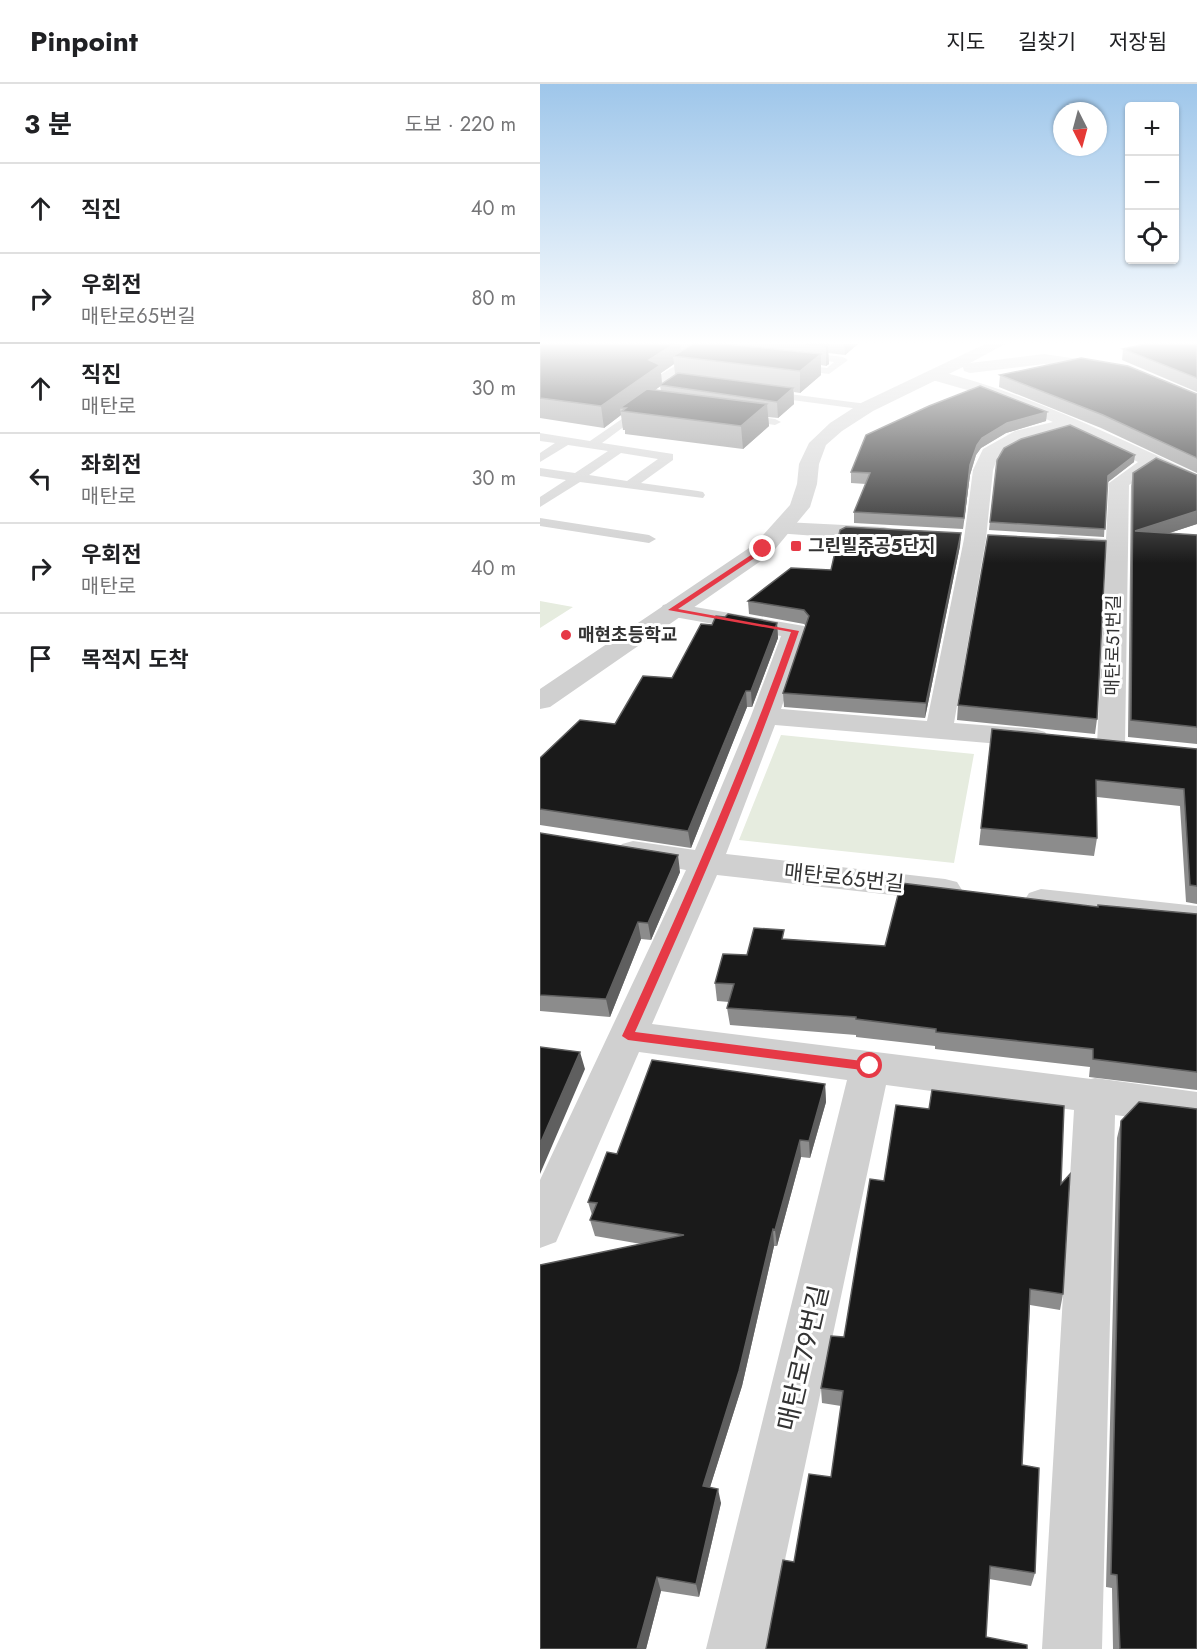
<!DOCTYPE html>
<html lang="ko">
<meta charset="utf-8">
<style>
body{margin:0;font-family:Jost,"Noto Sans KR",sans-serif;background:#f6f6f6;color:#202124}
.controls{position:absolute;right:18px;top:18px;display:grid;overflow:hidden;border-radius:6px;box-shadow:0 2px 4px #0004}
.controls button{width:54px;height:54px;display:grid;place-items:center;padding:0;border:0;border-bottom:2px solid #e0e0e0;background:#fff;color:#202124;font:30px sans-serif}
.compass{position:absolute;left:513px;top:18px;width:54px;height:54px;border-radius:50%;background:#fff;box-shadow:0 2px 4px #0004;rotate:174deg}
.stop{position:absolute;width:18px;height:18px;margin:-14px;border:4px solid #e63946;border-radius:50%;background:#fff}
.stop.end{background:#e63946;border-color:#fff;box-shadow:0 2px 6px #0008}
.list{margin:0;padding:0;list-style:none}
h2{display:flex;justify-content:space-between;align-items:center;height:78px;margin:0;padding:0 24px;font-size:26px}
h2 small{font-size:20px;font-weight:400;color:#757577}
.list li{display:grid;grid-template-columns:39px 1fr auto;gap:18px;align-items:center;box-sizing:border-box;height:90px;padding:0 24px;border-top:2px solid #e0e0e0}
.list b{display:block;font-size:22px;white-space:nowrap}
.list p{margin:0;font-size:20px;white-space:nowrap;color:#757577}
.list em{font-size:20px;font-style:normal;color:#757577}
.icon{flex:none;width:33px;height:33px;fill:none;stroke:currentColor;stroke-width:2;stroke-linecap:round;stroke-linejoin:round}
.map{position:relative;flex:none;width:657px;height:1565px;overflow:hidden}
header{display:flex;align-items:center;gap:36px;box-sizing:border-box;height:84px;padding:0 30px;background:#fff;border-bottom:2px solid #e0e0e0}
header strong{font-size:28px}
nav{display:flex;gap:33px;margin-inline-start:auto;font-size:21px}
main{display:flex}
aside{flex:1;background:#fff}
.map>svg:first-child{display:block}
.green{fill:#e6ecdf}
.lines{fill:none;stroke-linecap:round;stroke-linejoin:round}
.service{fill:#d0d0d0;fill-rule:evenodd}
.minor{fill:#d0d0d0;fill-rule:evenodd}
.tertiary{fill:#d0d0d0;fill-rule:evenodd}
.wall{fill:#8c8c8c;fill-rule:evenodd}
.shaded-wall{fill:#5f5f5f}
.building{fill:#1a1a1a;stroke:#5f5f5f;stroke-width:1.5}
.route{fill:#e63946}
.poi-dot{fill:#e63946;stroke:#fff;stroke-width:2}
.labels{text-anchor:middle;stroke-width:6;stroke-linejoin:round;paint-order:stroke}
.far-poi-label{font-size:18px;font-weight:bold;fill:#333;stroke:#fff;text-anchor:start}
.far-street-label{font-size:18px;fill:#333;stroke:#fff}
.street-label{font-size:21px;fill:#333;stroke:#fff}
.near-street-label{font-size:26px;fill:#333;stroke:#fff}
</style>
<header>
<strong>Pinpoint</strong>
<nav><a>지도</a><a>길찾기</a><a>저장됨</a></nav>
</header>
<main>
<aside>
<h2>3 분<small>도보 · 220 m</small></h2>
<ul class="list">
<li><svg class="icon" aria-label="ahead" viewBox="0 0 24 24"><path d="M12 20V5M6 11l6-6 6 6"/></svg><div><b>직진</b></div><em>40 m</em></li>
<li><svg class="icon" aria-label="right" viewBox="0 0 24 24"><path d="M7 20v-9h11M14 6l5 5-5 5"/></svg><div><b>우회전</b><p>매탄로65번길</p></div><em>80 m</em></li>
<li><svg class="icon" aria-label="ahead" viewBox="0 0 24 24"><path d="M12 20V5M6 11l6-6 6 6"/></svg><div><b>직진</b><p>매탄로</p></div><em>30 m</em></li>
<li><svg class="icon" aria-label="left" viewBox="0 0 24 24"><path d="M17 20v-9H6M10 6l-5 5 5 5"/></svg><div><b>좌회전</b><p>매탄로</p></div><em>30 m</em></li>
<li><svg class="icon" aria-label="right" viewBox="0 0 24 24"><path d="M7 20v-9h11M14 6l5 5-5 5"/></svg><div><b>우회전</b><p>매탄로</p></div><em>40 m</em></li>
<li><svg class="icon" aria-label="arrive" viewBox="0 0 24 24"><path d="M6 21V4h12l-3 4 3 4H6"/></svg><div><b>목적지 도착</b></div></li>
</ul>
</aside>
<div class="map">
<svg width="657" height="1565" viewBox="0 0 657 1565">
<rect width="100%" height="100%" fill="#fff"/>
<path class="green" d="M0 517 33 523 0 544Z
M241 651 434 670 414 779 199 756Z"/>
<g class="lines">
<path class="service" d="M95 260C111 259 145 266 162 270V274L129 294 153 298 158 301 153 304 115 298V294L148 274 111 268Z
M262 268 303 273 308 276 289 290 250 285 249 283 254 280 287 284 294 278 258 273 257 271Z
M226 307 327 320 333 323 327 326 222 312V308Z
M105 319 111 322 109 324 62 359 133 370V376L101 399 158 407 163 408 165 411 163 414 40 398 0 423V413L26 396 0 392V384L35 389 68 367 28 361 0 378V369L15 359 0 357V349L50 357ZM81 369 118 375 87 397 49 391Z
M199 330 235 335 241 338 235 341 195 335V331Z
M0 434 109 451 116 455 109 459 0 442Z"/>
<path class="minor" d="M395 286C487 309 571 351 657 390V404L614 385 589 401 585 661 581 667 571 670 561 667 557 661 566 468 513 464 510 459 513 454 521 452 566 455 569 399 598 378 529 345 489 355 458 372 453 386 446 455 414 639 495 645 505 648 509 654 505 660 495 663 235 641 186 770 405 795 417 798 422 806 417 814 405 817 177 791 112 940 551 995 555 994 657 1008V1042L575 1031 562 1565H502L534 1026 346 1001 226 1565H166L307 996 99 968 16 1158 0 1164V1096L146 786 82 774 77 767 82 760 93 757 155 766 211 632 241 552 123 531 120 526 123 521 132 519 264 542 268 547 241 625 387 637 424 455 433 386 443 365 475 347 513 338 455 314 389 295 387 291Z
M244 438 344 443 352 445 355 450 352 455 344 457 236 449 233 444 236 439Z
M501 805 657 822V846L501 829 489 825 484 817 489 809Z"/>
<path class="tertiary" d="M445 260H465L430 279 504 270 572 280 580 285 572 290 504 280 430 289 424 287 423 283 333 327 302 347 286 361 279 380 277 400 270 423 231 470 10 623 0 625V605L215 460 250 421 257 400 259 380 269 359 290 339 321 319Z"/>
</g>
<path class="wall" d="M0 260H318L305 271 288 269 289 280 286 282 281 281V291L260 309 254 308V320L238 334 228 333 229 342 203 365 85 350V346H83L81 331 64 344 0 334ZM134 280 135 290 122 300 121 289ZM120 302 121 307 115 306Z
M600 260H657V308L582 276 583 265 600 261Z
M460 291 657 310V389L561 344 459 303Z
M507 328 506 337 466 349 441 364 436 371 430 391 423 445 314 439V428L326 400 311 399V388Z
M457 376 594 378 567 398 564 453 449 446Z
M593 389 657 440 629 449 657 451V660L588 653 591 402Z
M421 449 420 462 385 634 244 623 243 609 266 542 264 540 209 530 208 517 291 486Z
M237 539 238 554 212 623H207L202 635 151 764 0 741V674L75 640 132 594 172 541Z
M418 621 557 635 555 650 417 636Z
M452 645 657 665V820L646 818 640 722 557 713V754L554 772 439 761Z
M0 749 140 788 111 856 101 855 70 933 0 927Z
M557 823 657 830V1006L549 993 550 983 395 965V962L316 953V951L190 941 187 924 189 918 177 917 175 899 207 871 245 855 345 862Z
M285 1000 286 1018 270 1074 261 1073 237 1162H234L202 1302 170 1403 181 1419 159 1513 121 1507 106 1565H0L101 1160 55 1152 50 1136 52 1131 48 1118 77 1070Z
M581 1037 657 1565H573L572 1504 566 1503 577 1054Z
M344 1097 521 1100 523 1210 520 1226 490 1221 482 1381 495 1489 491 1502 449 1495 446 1553 226 1565 254 1478 291 1393 301 1322 282 1319 281 1304 304 1253Z"/>
<path class="shaded-wall" d="M134 260H140L142 273 133 272 134 280 121 289 122 301 87 327 86 324H80L81 331 64 344 61 322 109 276Z
M288 260 289 280 286 282V262Z
M304 260H318L305 271Z
M281 270V291L260 309V287Z
M253 304 254 320 238 334 237 318Z
M227 320 229 342 203 365 201 342Z
M507 328 506 337 466 349 441 364 436 371 430 391 423 445 430 381 437 361 442 354 467 339Z
M595 371 594 378 567 399 568 392Z
M657 427V440L593 461 595 447Z
M421 449 420 462 385 634 386 619Z
M237 539 238 554 212 623 211 607Z
M206 607 207 623 151 764 148 747Z
M138 771 140 788 111 856 108 839Z
M98 838 101 855 70 933 66 915Z
M40 968 45 985 0 1090V1060Z
M285 1000 286 1018 270 1074 269 1057Z
M260 1056 261 1073 237 1162 235 1146Z
M233 1145 234 1162 202 1302 166 1416 163 1402Z
M178 1405 181 1419 159 1513 156 1500Z
M117 1493 121 1507 106 1565H97Z"/>
<path class="building" d="M0 260H134L109 276 120 281 61 322 0 314Z
M153 260H185L281 270 260 287 133 272Z
M266 260H288L286 262Z
M605 260H657V294L583 265Z
M541 274 588 282 657 310V374L563 331 460 291Z
M138 289 253 304 237 318 120 301Z
M440 302 507 328 467 339 442 354 437 361 430 381 424 434 314 428 330 389 311 388 326 351 389 322Z
M107 305 227 320 201 342 82 327 86 324H80Z
M530 341 595 371 568 392 565 445 450 438 457 376 464 364 481 355Z
M616 374 657 391V427L595 447 657 451V643L591 636 593 389Z
M306 443 421 449 386 619 243 609 269 532 264 526 208 517 251 484 291 486 300 446Z
M448 451 566 457 557 635 418 621Z
M188 530 237 539 211 607H206L200 620 148 747 0 725V674L40 636 75 640 103 592 132 594 161 540 172 541 176 532 185 533Z
M452 645 657 665V802L650 801 644 705 556 696 557 754 441 744Z
M0 749 138 771 108 839 98 838 66 915 0 911Z
M361 799 558 823V821L657 830V988L553 975V965L396 948V945L316 935V933L187 924 194 900 175 899 183 870 207 871 214 844 244 846 242 855 345 862Z
M0 963 40 968 0 1060Z
M112 976 285 1000 269 1057 260 1056 235 1146 233 1145 199 1287 163 1402 178 1405 156 1500 117 1493 97 1565H0V1181L144 1151 50 1136 57 1119 48 1118 67 1068 77 1070Z
M392 1006 524 1022 521 1100 530 1090 523 1210 490 1205 482 1381 499 1384 495 1489 450 1482 446 1553 487 1561V1565H226L243 1476 254 1478 269 1390 291 1393 303 1307 281 1304 291 1252 304 1253 330 1095 344 1097 356 1021 389 1025Z
M599 1018 657 1025V1565H580L577 1491 571 1490 581 1037Z"/>
<linearGradient id="sky" x2="0" y2="1"><stop stop-color="#9ec6ea"/><stop offset="0.54" stop-color="#fff"/><stop offset="1" stop-color="#fff" stop-opacity="0"/></linearGradient>
<rect width="657" height="479" fill="url(#sky)"/>
<path class="route" d="M223 463 225 467 138 525 259 547C212 684 154 816 95 948L330 978 336 982 330 987 88 956 82 952C143 819 202 686 251 548L128 526Z"/>
<g class="poi-dot">
<rect x="250" y="456" width="12" height="12" rx="3"/>
<circle cx="26" cy="551" r="6"/>
</g>
<g class="labels">
<g class="far-poi-label">
<text x="268" y="468">그린빌주공5단지</text>
<text x="38" y="557">매현초등학교</text>
</g>
<g class="far-street-label">
<text transform="translate(573 561) rotate(-89)" y="6">매탄로51번길</text>
</g>
<g class="street-label">
<text transform="translate(304 794) rotate(6)" y="7">매탄로65번길</text>
</g>
<g class="near-street-label">
<text transform="translate(263 1274) rotate(-77)" y="9">매탄로79번길</text>
</g>
</g>
</svg>
<div class="controls">
<button>+</button>
<button>−</button>
<button><svg class="icon" aria-label="locate" viewBox="0 0 24 24"><circle cx="12" cy="12" r="6"/><path d="M12 2v4M12 18v4M2 12h4M18 12h4"/></svg></button>
</div>
<svg class="compass" viewBox="-18 -18 36 36"><path d="M0-13l5 13h-10z" fill="#e53935"/><path d="M0 13l5-13h-10z" fill="#757577"/></svg>
<div class="stop" style="left:330px;top:982px"></div>
<div class="stop end" style="left:223px;top:465px"></div>
</div>
</main>
